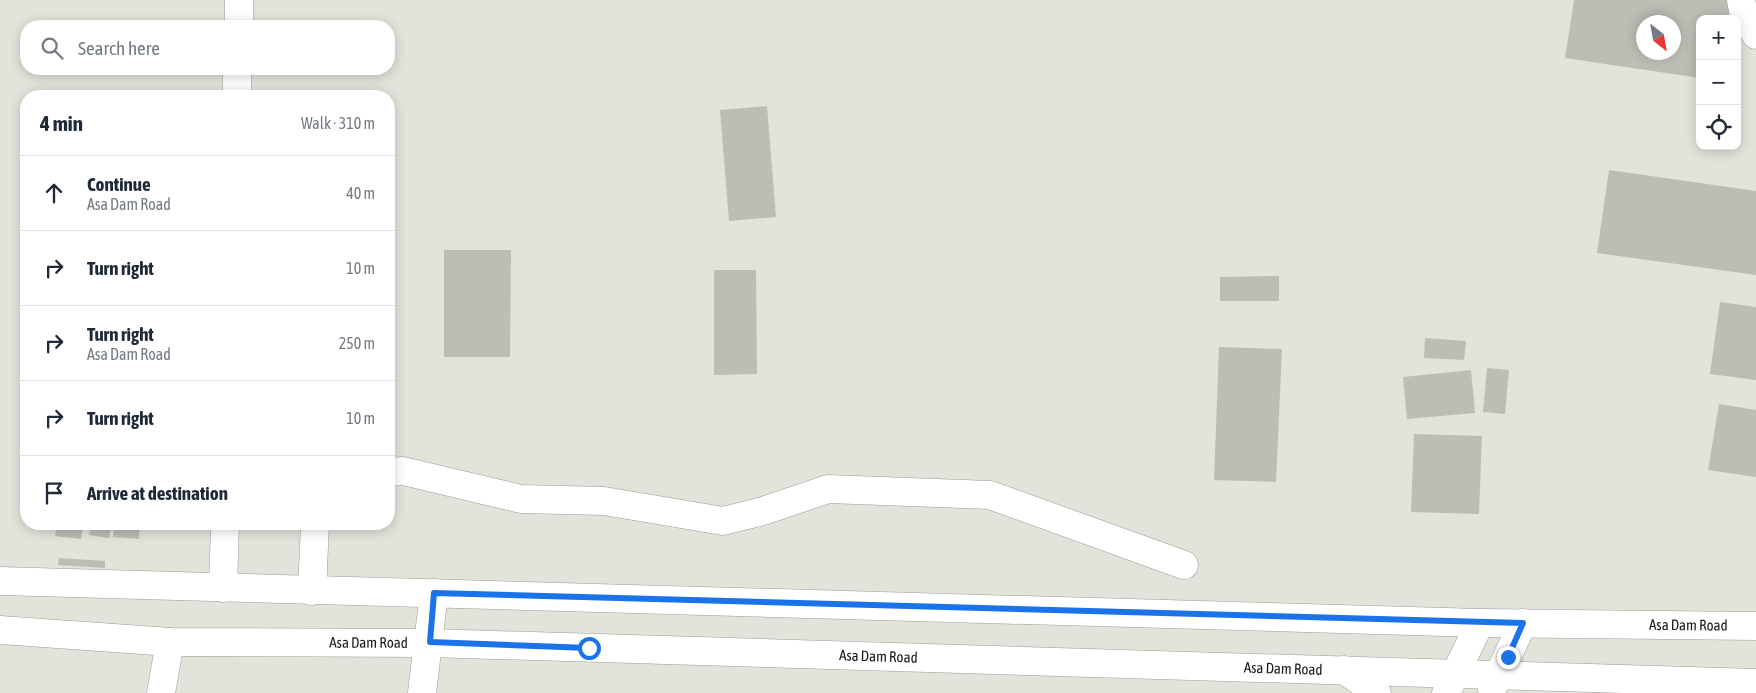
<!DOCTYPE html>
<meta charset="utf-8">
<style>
body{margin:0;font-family:"Asap Condensed",sans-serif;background:#f2f2f3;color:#1f2937}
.controls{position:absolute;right:15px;top:15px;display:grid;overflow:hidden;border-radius:10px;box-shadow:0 2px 12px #0003}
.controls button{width:45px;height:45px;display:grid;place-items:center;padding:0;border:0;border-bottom:1px solid #e0e1e3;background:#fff;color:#1f2937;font:25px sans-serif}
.compass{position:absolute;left:1636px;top:15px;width:45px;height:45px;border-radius:50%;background:#fff;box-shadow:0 2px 12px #0003;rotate:149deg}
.stop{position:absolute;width:15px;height:15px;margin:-11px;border:4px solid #1a73e8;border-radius:50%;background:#fff}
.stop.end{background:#1a73e8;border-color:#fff;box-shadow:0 1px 5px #0008}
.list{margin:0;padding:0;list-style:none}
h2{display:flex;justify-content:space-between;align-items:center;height:65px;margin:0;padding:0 20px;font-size:21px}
h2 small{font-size:16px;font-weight:400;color:#747a83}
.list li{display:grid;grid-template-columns:32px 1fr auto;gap:15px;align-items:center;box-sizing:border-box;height:75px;padding:0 20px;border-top:1px solid #e0e1e3}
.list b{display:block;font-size:19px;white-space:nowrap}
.list p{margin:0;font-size:16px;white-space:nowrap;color:#747a83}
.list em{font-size:16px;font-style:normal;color:#747a83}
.icon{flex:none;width:28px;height:28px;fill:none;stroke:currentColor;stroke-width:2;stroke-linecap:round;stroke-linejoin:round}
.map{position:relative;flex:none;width:1756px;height:693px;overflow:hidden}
.search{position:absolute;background:#fff;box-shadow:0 2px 12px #0003;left:20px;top:20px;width:375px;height:55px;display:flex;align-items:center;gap:12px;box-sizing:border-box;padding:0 18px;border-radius:20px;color:#747a83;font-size:19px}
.panel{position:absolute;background:#fff;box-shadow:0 2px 12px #0003;left:20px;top:90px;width:375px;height:440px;border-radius:20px}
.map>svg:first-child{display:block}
.building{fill:#babeb4;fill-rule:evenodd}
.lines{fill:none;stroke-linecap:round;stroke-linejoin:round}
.minor-casing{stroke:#999d94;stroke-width:29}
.major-casing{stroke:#999d94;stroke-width:29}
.minor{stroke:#fff;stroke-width:28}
.major{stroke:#fff;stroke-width:28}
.route{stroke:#1a73e8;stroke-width:6}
.labels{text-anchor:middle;stroke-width:5;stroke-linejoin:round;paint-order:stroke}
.street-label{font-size:15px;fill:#191b17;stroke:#e0e4da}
</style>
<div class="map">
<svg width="1756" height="693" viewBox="0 0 1756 693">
<rect width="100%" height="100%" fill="#e0e4da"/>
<path class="building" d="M1574 0H1732L1729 19H1700V78L1565 58ZM1644 22H1674V52H1644Z
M767 106 776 217 729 221 720 110Z
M1609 170 1756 191V275L1597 253Z
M444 250H511L510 357H444Z
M714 270H756L757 374 714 375Z
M1279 276V301H1220V277Z
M1720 302 1756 307V380L1710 374Z
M1425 338 1466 341 1464 360 1424 358Z
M1219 347 1282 349 1276 482 1214 480Z
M1487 368 1509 370 1505 414 1483 412Z
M1471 370 1475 413 1407 419 1403 377Z
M1719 404 1756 410V477L1708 470Z
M1414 434 1482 436 1479 514 1411 512Z
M57 524H83L81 539 55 536Z
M91 524H112L109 538 89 535Z
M114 524H140L139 539 113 537Z
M59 558 105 561V568L58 565Z"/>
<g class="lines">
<defs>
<path id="minor" d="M1741 0 1744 15 1756 35
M239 26V0
M237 96V69
M389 472 403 471 521 499 604 501 723 521 763 511 828 489 990 495 1184 565
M223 588 225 524
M312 591 315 524
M161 693 170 642
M422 693 434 593"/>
<g id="major">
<path id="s1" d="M0 581 1480 623 1756 626"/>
<path id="s2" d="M0 630 170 642 430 643 1756 683"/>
<path d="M1344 670 1377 693"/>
<path d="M1492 689 1523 623"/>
<path d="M1446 693 1480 623"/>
</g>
</defs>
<use href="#minor" class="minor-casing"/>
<use href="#major" class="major-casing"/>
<use href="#minor" class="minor"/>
<use href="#major" class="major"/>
</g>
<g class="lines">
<path class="route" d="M589 648 430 642 434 593 1523 623 1508 657"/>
</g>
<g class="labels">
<g class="street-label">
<text dy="5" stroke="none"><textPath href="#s1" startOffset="1689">Asa Dam Road</textPath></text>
<text dy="5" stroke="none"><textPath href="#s2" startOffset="369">Asa Dam Road</textPath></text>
<text dy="5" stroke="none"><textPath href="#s2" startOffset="879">Asa Dam Road</textPath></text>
<text dy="5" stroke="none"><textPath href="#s2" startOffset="1284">Asa Dam Road</textPath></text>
</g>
</g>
</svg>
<div class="controls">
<button>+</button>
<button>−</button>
<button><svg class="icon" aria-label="locate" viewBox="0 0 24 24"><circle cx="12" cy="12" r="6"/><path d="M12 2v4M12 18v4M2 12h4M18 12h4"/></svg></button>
</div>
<svg class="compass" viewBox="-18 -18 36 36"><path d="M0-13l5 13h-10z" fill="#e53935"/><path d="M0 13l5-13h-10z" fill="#747a83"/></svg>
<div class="stop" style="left:589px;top:648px"></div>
<div class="stop end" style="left:1508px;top:657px"></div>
<div class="search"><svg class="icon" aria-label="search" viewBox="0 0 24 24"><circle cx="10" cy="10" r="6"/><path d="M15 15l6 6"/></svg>Search here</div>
<section class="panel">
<h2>4 min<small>Walk · 310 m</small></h2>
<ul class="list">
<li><svg class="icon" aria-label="ahead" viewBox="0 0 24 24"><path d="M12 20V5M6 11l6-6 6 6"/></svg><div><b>Continue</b><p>Asa Dam Road</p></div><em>40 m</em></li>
<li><svg class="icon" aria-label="right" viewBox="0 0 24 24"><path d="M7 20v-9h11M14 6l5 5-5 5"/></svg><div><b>Turn right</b></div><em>10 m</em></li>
<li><svg class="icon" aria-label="right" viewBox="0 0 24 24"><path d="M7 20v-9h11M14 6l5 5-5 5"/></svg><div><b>Turn right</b><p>Asa Dam Road</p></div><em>250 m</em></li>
<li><svg class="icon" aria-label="right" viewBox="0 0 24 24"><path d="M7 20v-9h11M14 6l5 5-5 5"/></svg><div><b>Turn right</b></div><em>10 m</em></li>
<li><svg class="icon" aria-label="arrive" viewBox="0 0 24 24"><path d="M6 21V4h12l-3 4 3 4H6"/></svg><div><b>Arrive at destination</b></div></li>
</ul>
</section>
</div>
